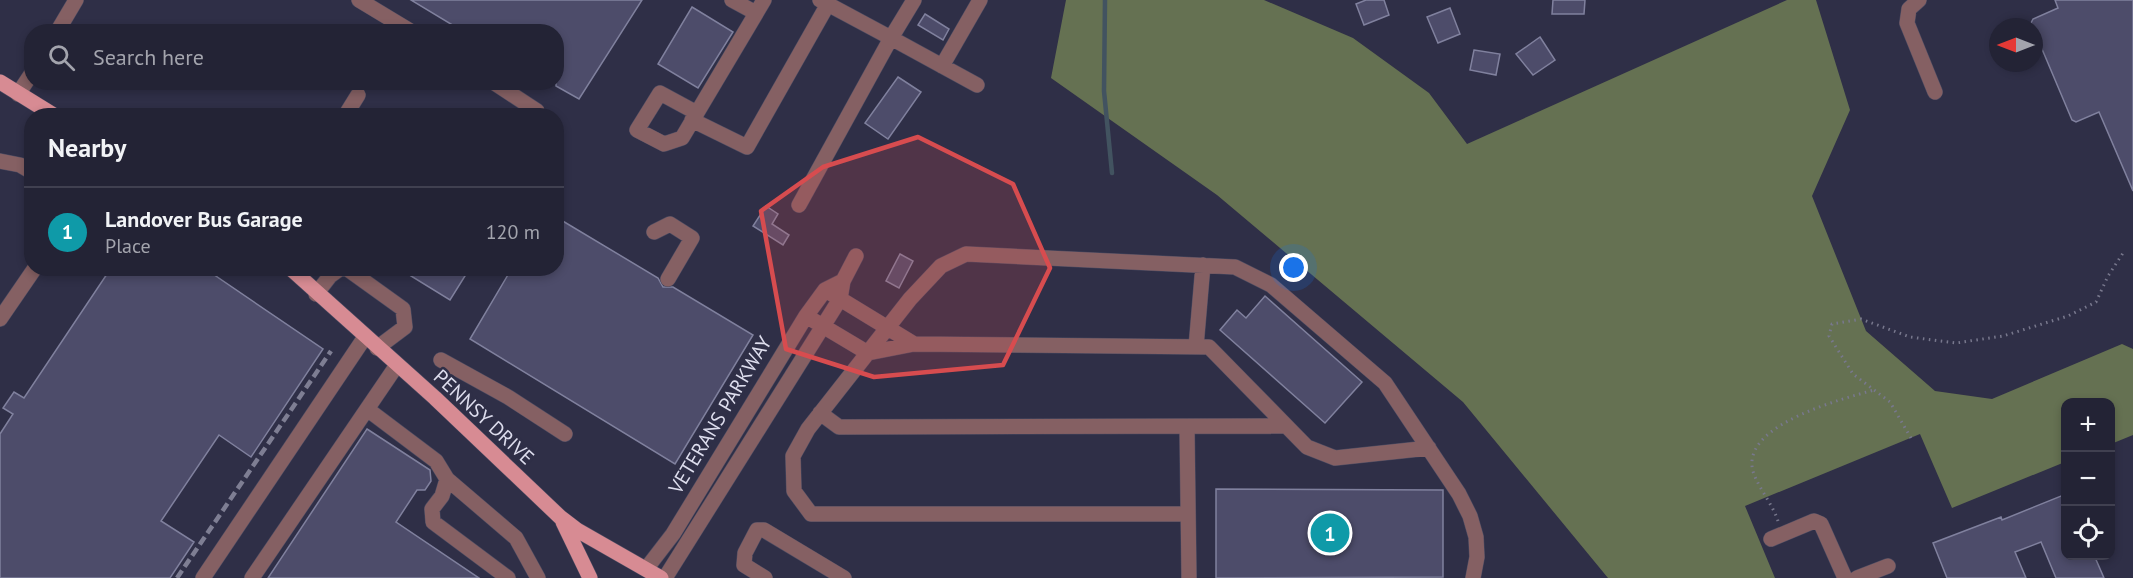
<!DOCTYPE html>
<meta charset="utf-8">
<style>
body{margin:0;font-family:"PT Sans",sans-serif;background:#2b2b3d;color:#f1f3f6}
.controls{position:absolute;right:18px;bottom:18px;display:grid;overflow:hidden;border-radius:12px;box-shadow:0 3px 9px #0003}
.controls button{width:54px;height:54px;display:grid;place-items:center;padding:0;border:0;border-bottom:2px solid #404050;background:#232335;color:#f1f3f6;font:30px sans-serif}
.compass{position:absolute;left:1989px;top:18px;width:54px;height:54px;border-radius:50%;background:#232335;box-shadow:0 3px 9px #0003;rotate:270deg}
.you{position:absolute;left:1294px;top:268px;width:21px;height:21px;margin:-15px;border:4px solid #fff;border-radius:50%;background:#1a73e8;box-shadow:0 0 0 9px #1a73e833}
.badge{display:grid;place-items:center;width:39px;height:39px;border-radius:50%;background:#d59bfb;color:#fff;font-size:20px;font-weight:700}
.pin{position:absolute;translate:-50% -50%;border:3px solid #fff;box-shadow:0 2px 6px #0006}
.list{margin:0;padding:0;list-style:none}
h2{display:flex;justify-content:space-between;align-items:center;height:78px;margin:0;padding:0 24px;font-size:26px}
h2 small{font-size:20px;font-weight:400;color:#a3a4ad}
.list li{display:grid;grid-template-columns:39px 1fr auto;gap:18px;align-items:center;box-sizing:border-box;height:90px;padding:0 24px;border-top:2px solid #404050}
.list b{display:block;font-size:22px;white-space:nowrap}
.list p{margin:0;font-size:20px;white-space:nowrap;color:#a3a4ad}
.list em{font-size:20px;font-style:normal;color:#a3a4ad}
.icon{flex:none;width:33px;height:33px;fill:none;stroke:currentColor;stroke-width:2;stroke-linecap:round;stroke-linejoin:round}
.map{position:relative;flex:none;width:2133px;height:578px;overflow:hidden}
.search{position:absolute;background:#232335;box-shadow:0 3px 9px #0003;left:24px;top:24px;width:540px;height:66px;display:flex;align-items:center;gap:15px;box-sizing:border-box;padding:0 21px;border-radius:24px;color:#a3a4ad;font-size:22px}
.panel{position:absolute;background:#232335;box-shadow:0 3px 9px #0003;left:24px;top:108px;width:540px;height:168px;border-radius:24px}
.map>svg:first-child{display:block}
.forest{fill:#657152}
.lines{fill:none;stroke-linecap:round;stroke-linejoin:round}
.stream{stroke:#425360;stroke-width:4.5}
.building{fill:#4d4c6a;stroke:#80819e;stroke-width:1.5}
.minor-casing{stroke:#4b4b62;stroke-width:16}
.major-casing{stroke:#4b4b62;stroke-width:16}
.path{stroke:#78788d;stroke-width:3;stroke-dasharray:1.5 4.5;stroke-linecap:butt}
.minor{stroke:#856063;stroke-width:15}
.major{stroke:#d78b93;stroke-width:15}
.rail{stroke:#7e7e93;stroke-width:4.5;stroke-dasharray:9 4.5;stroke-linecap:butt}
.marked{fill:#d74c4f;fill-opacity:0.2;stroke:#d74c4f;stroke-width:4.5;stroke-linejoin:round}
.labels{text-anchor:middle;stroke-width:5;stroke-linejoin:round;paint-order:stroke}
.street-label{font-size:20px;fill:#dddded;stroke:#2f2f47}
</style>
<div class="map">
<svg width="2133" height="578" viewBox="0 0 2133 578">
<rect width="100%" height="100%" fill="#2f2f47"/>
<path class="forest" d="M1066 0H1264L1353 38 1429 93 1467 144 1787 0H1816L1850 110 1812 196 1866 331 1935 391 1992 399 2122 344 2133 349V435L2111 444 2110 402H2066L2065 462 1952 508 1920 434 1745 506 1775 578H1608L1463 402 1217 195 1051 78Z"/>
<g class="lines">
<path class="stream" d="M1105 0 1104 91 1112 173"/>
</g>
<path class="building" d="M411 0H642L579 99 556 86V32H464Z
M1366 0H1384L1389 15 1364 25 1356 4Z
M1553 0H1585L1584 14H1552Z
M2055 0H2133V191L2099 112 2076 122 2072 120 2031 23 2033 19 2058 8Z
M692 7 733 32 698 88 658 64Z
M1450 8 1460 34 1438 43 1427 17Z
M925 14 949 29 943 40 918 25Z
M1540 37 1555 60 1533 75 1516 54Z
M1474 50 1500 54 1496 75 1470 70Z
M898 77 921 92 888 139 865 123Z
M766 206 778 214 772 224 789 235 783 245 753 226Z
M556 217 658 278 663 287H673L753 335 675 464 470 339 512 268H556Z
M900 254 913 261 899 288 886 281Z
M111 268H204L323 349 251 457 219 435 161 521 194 542 170 578H0V434L13 414 3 408 14 392 24 398Z
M398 268H470L450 300Z
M1265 296 1362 382 1325 423 1220 330 1237 310 1246 318Z
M367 429 430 470 431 481 425 490H417L396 522 479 578H268Z
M1216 489 1443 490V577L1216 578Z
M2066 494V555H2094L2104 578H2056L2041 542 2015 552 2026 578H1947L1933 543 2001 517 2002 520Z"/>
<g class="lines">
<defs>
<path id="minor" d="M359 0 412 32
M732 0 756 13
M914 0 891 38 977 85
M1919 0 1909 9 1907 23 1935 92
M57 32 76 0
M942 66 980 0
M493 82 537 111
M18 94 32 73
M697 113 660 93 637 130 664 144 682 138 764 0
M345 116 358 95
M692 120 747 147 828 4
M0 161 20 165 32 172
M799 205 891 38 820 0
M654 232 670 224 692 238 668 279
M346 268 403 309 405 327 377 348
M316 294 330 276 341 268
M832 294 914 344
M806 316 868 353 914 344 1209 347 1307 447 1335 458 1429 448
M0 319 35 268
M1196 347 1203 265
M441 360 508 397 565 434
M367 409 436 461 447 479 516 538 538 578
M820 413 839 427 1286 426
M1187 427 1189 578
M447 479 442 496 432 509 433 522 508 578
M1188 514H811L794 491 793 456 808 429 910 299 941 266 966 254 1235 267 1271 285 1385 383 1459 494 1470 516 1476 537 1477 557 1473 578
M1771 539 1814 521 1821 524 1845 578
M646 569 673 534 806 316 825 290 843 281
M203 578 365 337
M252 578 397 365
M665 578 840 299 843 281 856 256
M765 578 744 565 745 553 757 530H764L844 578
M1857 578 1888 566"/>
<path id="major" d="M0 82 55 116
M290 268 435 398 560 517 577 530 661 578
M563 522 590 578"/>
</defs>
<use href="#minor" class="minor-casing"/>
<use href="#major" class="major-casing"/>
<path class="path" d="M1911 438 1890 402 1853 374 1829 336 1832 324 1861 319 1910 337 1956 343 2003 336 2068 316 2096 302 2108 276 2125 250
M1778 521C1773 504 1753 481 1752 466 1748 423 1842 399 1874 390"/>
<use href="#minor" class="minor"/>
<use href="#major" class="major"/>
<path class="rail" d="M177 578 331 351"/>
</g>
<path class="marked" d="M918 137 1013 184 1050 268 1003 365 874 377 786 349 761 211 823 167Z"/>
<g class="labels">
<g class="street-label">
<text transform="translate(720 415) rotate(-59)" y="7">VETERANS PARKWAY</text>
<text transform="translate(484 417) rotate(43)" y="7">PENNSY DRIVE</text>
</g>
</g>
</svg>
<div class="controls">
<button>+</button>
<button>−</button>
<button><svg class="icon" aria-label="locate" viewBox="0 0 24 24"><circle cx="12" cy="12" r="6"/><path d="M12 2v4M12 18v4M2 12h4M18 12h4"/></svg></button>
</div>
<svg class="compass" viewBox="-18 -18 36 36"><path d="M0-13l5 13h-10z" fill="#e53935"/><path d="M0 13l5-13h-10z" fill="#a3a4ad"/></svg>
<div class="you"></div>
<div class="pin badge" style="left:1330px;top:533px;background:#0f9aa8">1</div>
<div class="search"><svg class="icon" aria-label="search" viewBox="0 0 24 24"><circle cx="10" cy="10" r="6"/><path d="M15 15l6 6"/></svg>Search here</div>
<section class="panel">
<h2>Nearby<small></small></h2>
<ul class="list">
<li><span class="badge" style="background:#0f9aa8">1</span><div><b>Landover Bus Garage</b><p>Place</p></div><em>120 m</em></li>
</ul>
</section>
</div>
